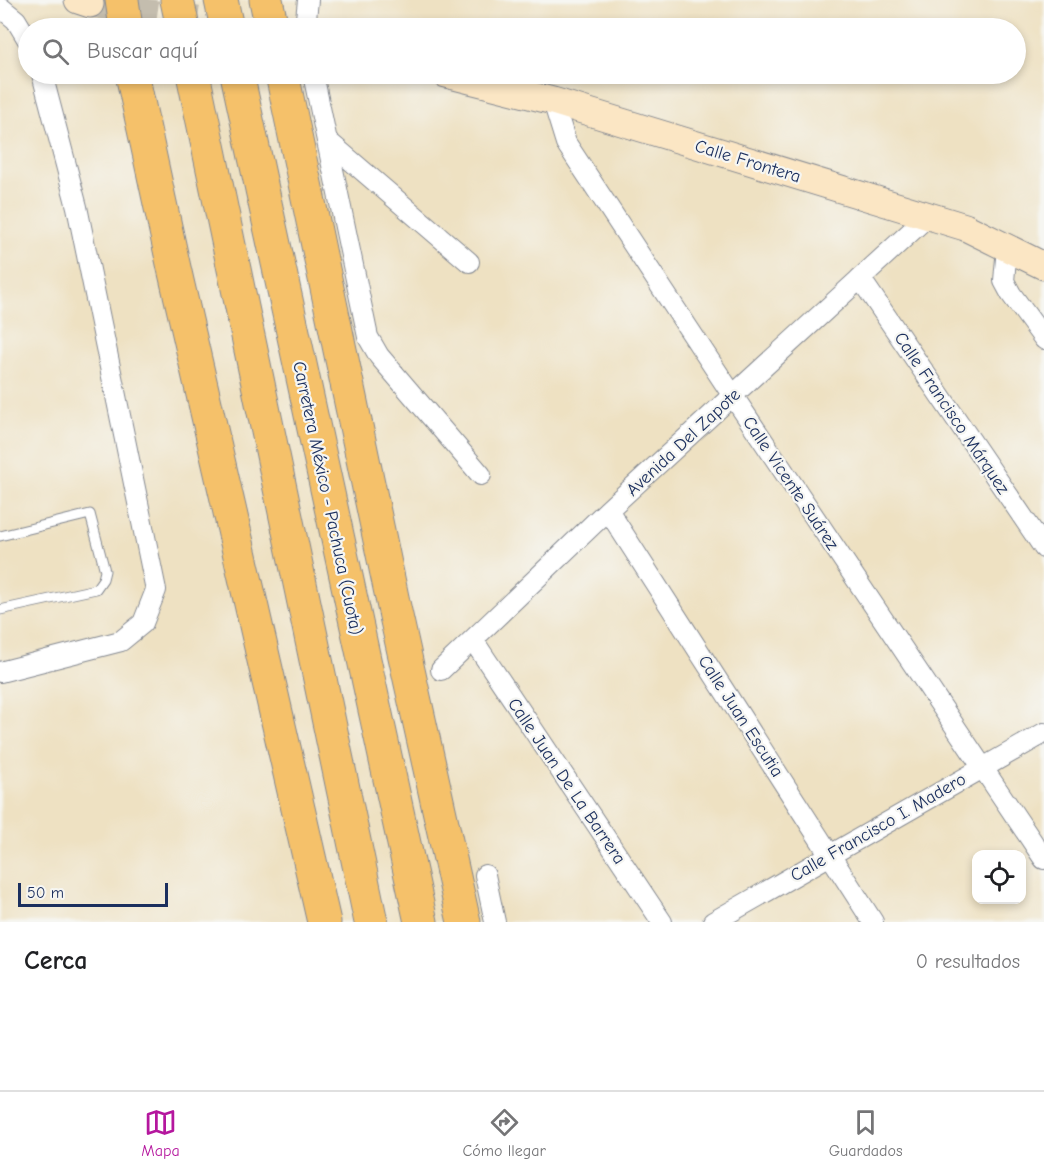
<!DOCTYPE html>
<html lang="es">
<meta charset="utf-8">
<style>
body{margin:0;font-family:"Comic Neue",sans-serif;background:#f2f2f2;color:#202124}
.controls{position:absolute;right:18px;bottom:18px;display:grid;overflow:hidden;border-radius:12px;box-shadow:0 3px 9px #0003}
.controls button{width:54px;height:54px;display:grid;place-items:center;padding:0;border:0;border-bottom:2px solid #e0e0e0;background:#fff;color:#202124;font:30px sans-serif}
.scale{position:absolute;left:18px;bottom:15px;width:150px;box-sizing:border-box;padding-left:6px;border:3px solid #1b2f5e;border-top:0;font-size:16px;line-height:21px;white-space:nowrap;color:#1b2f5e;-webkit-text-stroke:4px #f6f6f2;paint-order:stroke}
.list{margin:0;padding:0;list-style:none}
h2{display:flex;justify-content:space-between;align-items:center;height:78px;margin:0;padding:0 24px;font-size:26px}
h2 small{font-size:20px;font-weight:400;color:#757577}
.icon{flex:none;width:33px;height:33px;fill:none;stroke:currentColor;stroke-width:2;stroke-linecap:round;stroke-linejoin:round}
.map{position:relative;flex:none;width:1044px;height:922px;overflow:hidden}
.search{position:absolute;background:#fff;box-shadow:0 3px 9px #0003;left:18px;right:18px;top:18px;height:66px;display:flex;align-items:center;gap:15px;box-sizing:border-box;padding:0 21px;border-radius:33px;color:#757577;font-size:22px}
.sheet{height:168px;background:#fff}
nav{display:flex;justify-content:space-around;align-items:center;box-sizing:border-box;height:84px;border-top:2px solid #e0e0e0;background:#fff;font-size:16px;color:#757577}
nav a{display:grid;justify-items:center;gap:3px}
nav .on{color:#b5179e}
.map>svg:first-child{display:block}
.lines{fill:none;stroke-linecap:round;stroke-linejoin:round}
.secondary-tunnel{stroke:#c4bdae;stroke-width:27;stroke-dasharray:27 14;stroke-linecap:butt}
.lane-casing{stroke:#848890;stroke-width:11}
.street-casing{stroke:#848890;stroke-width:22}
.secondary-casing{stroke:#848890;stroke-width:29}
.highway-casing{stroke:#848890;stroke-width:35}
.lane{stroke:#fff;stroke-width:9}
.street{stroke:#fff;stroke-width:20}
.secondary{stroke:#fbe6c4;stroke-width:27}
.highway{stroke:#f5c16b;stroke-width:33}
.labels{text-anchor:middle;stroke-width:4.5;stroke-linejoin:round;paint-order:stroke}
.street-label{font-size:18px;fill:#1b2f5e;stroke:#f6f6f2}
</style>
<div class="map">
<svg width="1044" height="922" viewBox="0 0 1044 922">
<rect width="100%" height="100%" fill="#f6f6f2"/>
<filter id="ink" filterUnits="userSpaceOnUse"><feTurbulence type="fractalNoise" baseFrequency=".0167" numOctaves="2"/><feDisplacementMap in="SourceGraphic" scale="12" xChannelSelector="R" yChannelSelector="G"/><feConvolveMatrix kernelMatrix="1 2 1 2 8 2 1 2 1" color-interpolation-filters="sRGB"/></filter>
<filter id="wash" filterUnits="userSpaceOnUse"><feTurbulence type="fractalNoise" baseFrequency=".008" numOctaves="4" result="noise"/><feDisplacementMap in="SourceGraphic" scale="24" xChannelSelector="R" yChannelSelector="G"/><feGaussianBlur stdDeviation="1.35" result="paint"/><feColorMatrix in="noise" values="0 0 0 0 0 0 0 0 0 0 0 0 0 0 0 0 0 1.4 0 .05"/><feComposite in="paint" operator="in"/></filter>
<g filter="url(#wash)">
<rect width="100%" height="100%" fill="#eee1c2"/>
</g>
<g filter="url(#ink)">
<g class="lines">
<path class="secondary-tunnel" d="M90 4 250 28"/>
<defs>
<path id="lane" d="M0 536 90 514 105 571 103 579 96 589 0 610"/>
<path id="street" d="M0 7 16 20 28 40
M305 28 308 0
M313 74 368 337 379 356 481 475
M553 101 566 143 733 396 1044 859
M328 141 469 262
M1007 247 1004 281 1011 294 1044 339
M860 278 1044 548
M608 510 873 922
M473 640 662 922
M441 670 608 510 928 216
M0 672 121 641 143 623 156 590 77 207 42 74
M485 875 495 922
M713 922 1044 733"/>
<path id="secondary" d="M78 0 90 4
M446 74 553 101 965 227 1044 266"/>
<path id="highway" d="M122 0 126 28
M177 0 183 28
M221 0 227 28
M266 0 272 28
M132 74 174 268 324 922
M193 74 371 922
M237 74 421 922
M282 74 394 607 464 922"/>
</defs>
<use href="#lane" class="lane-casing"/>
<use href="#street" class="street-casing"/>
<use href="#secondary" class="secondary-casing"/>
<use href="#highway" class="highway-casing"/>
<use href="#lane" class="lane"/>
<use href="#street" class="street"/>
<use href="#secondary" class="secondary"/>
<use href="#highway" class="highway"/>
</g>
</g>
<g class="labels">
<g class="street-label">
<text transform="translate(748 161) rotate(17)" y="6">Calle Frontera</text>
<text transform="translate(952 413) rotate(56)" y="6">Calle Francisco Márquez</text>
<text transform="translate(683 442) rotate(-43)" y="6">Avenida Del Zapote</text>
<text transform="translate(791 483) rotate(56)" y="6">Calle Vicente Suárez</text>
<text transform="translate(328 498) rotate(78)" y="6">Carretera México - Pachuca (Cuota)</text>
<text transform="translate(741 716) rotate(57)" y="6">Calle Juan Escutia</text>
<text transform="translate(567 781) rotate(56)" y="6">Calle Juan De La Barrera</text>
<text transform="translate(878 827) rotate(-30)" y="6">Calle Francisco I. Madero</text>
</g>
</g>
</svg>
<div class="controls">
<button><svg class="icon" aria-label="locate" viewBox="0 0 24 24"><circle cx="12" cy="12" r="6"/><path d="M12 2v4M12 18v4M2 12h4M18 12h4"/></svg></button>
</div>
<div class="scale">50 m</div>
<div class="search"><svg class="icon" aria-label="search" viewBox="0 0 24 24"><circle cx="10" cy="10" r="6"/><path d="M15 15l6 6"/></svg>Buscar aquí</div>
</div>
<section class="sheet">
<h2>Cerca<small>0 resultados</small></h2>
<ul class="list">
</ul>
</section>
<nav>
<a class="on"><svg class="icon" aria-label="map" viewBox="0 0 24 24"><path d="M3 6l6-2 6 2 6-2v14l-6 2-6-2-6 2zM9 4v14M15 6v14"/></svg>Mapa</a>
<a><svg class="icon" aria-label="directions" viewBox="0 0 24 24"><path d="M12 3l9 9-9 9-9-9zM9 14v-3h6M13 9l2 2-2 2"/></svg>Cómo llegar</a>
<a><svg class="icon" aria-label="saved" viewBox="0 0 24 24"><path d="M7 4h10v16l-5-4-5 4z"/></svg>Guardados</a>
</nav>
